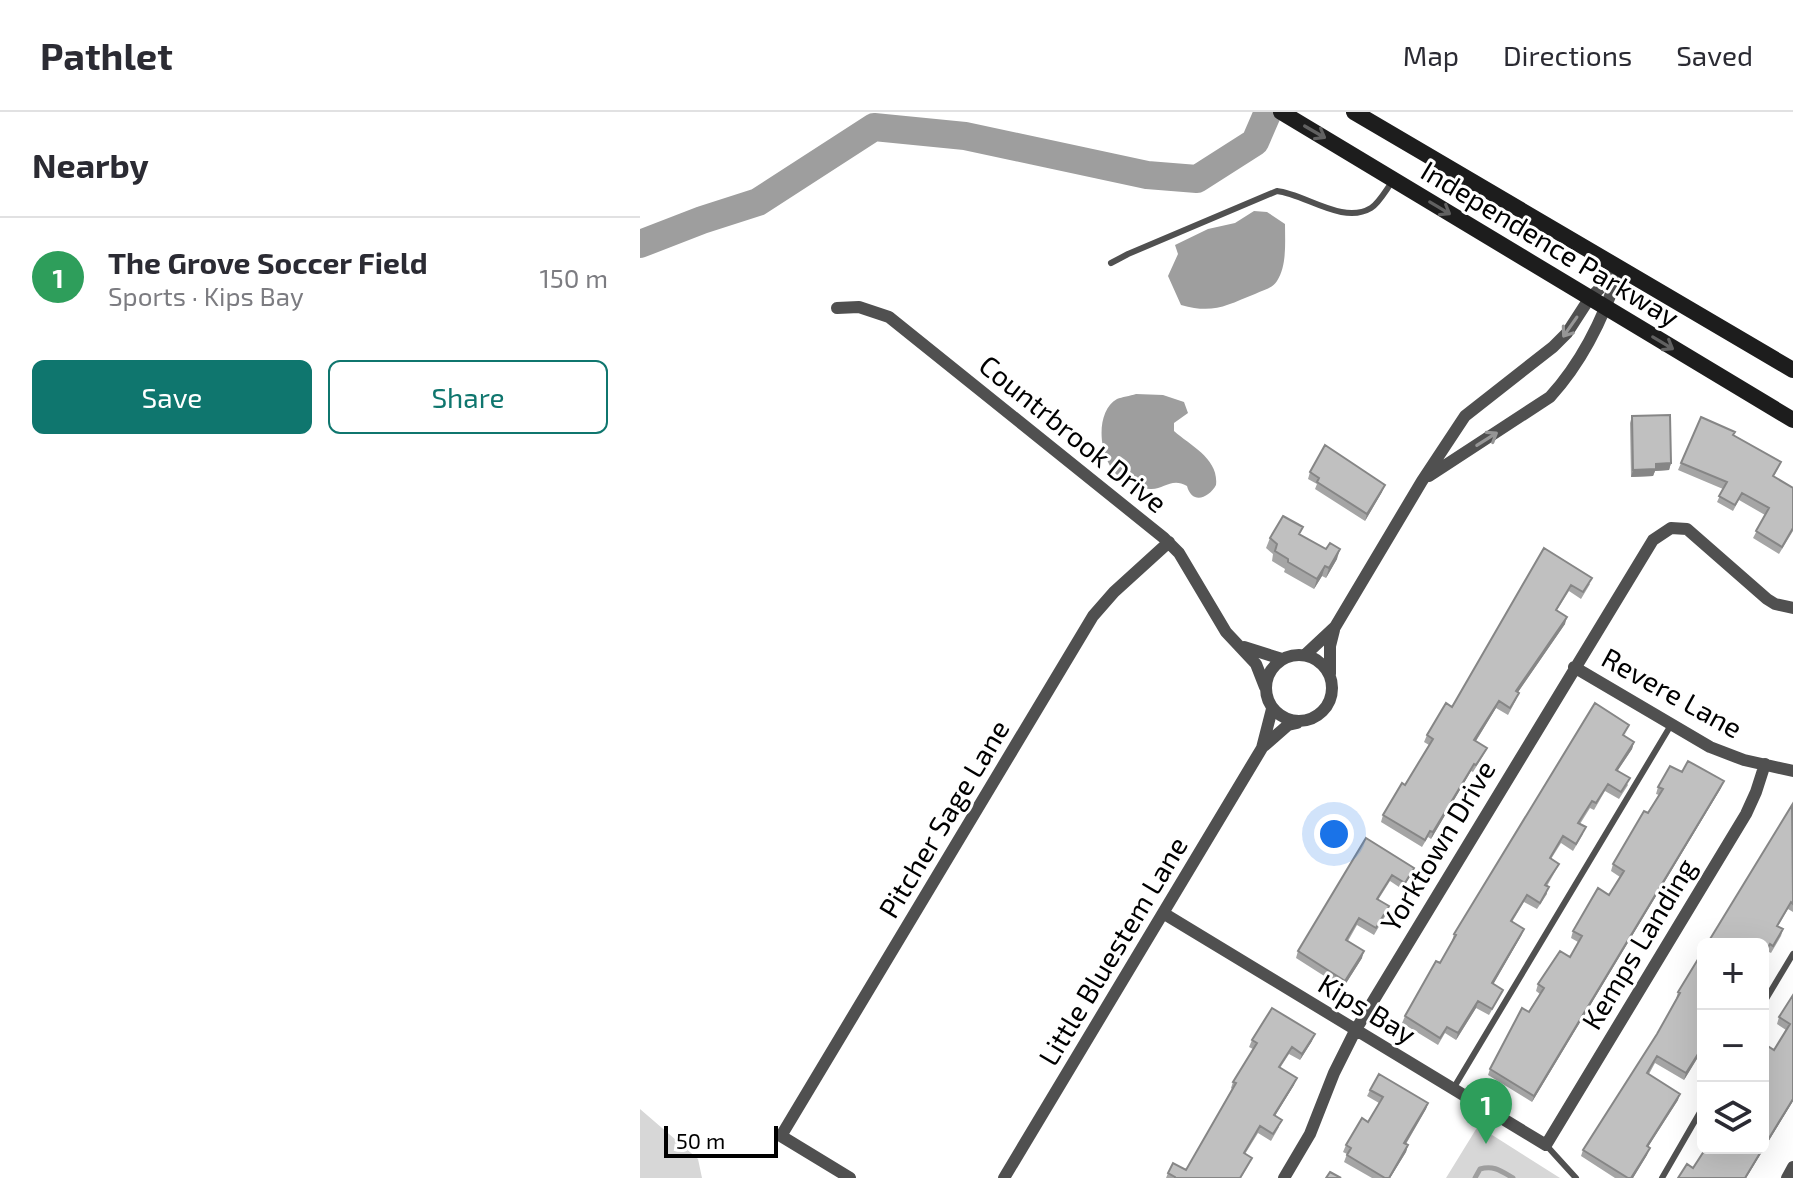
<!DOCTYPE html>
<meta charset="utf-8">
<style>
body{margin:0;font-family:"Exo 2",sans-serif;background:#f7f7f7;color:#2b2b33}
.controls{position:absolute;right:24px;bottom:24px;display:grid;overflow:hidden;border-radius:12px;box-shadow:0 8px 32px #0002}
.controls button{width:72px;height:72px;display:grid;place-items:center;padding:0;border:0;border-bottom:2px solid #e1e1e2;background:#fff;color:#2b2b33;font:40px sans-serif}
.scale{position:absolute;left:24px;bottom:20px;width:114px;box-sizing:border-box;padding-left:8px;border:4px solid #000;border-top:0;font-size:22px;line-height:28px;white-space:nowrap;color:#000;-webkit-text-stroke:6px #fff;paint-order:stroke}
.you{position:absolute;left:694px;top:722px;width:28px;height:28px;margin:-20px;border:6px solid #fff;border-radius:50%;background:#1a73e8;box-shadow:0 0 0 12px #1a73e833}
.badge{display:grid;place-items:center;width:52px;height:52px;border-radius:50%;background:#0f766e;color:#fff;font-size:26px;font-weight:700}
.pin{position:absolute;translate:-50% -66px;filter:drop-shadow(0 2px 4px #0008)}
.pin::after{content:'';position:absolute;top:42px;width:28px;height:24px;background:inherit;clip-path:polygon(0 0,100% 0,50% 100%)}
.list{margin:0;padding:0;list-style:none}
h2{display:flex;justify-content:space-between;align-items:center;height:104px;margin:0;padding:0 32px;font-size:34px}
h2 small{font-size:26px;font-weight:400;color:#7c7c81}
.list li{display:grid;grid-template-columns:52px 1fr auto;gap:24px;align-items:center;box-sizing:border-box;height:120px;padding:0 32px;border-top:2px solid #e1e1e2}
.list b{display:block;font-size:30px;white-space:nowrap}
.list p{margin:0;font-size:26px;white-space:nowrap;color:#7c7c81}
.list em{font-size:26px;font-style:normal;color:#7c7c81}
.actions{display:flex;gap:16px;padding:24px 32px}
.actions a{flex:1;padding:18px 0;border:2px solid #0f766e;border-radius:12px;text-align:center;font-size:28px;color:#0f766e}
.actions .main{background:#0f766e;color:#fff}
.icon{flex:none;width:44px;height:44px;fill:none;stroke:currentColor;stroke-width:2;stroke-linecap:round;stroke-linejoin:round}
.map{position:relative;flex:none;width:1153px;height:1066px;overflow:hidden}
header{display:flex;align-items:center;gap:48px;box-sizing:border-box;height:112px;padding:0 40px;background:#fff;border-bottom:2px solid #e1e1e2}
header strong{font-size:38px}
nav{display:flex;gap:44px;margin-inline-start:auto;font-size:28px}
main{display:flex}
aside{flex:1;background:#fff}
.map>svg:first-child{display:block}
.green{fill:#d7d7d7}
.water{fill:#9e9e9e}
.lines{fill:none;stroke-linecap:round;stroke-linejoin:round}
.stream{stroke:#9e9e9e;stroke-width:5}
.river{stroke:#9e9e9e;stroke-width:28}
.lane{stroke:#505050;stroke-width:6}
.street{stroke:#505050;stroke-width:12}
.secondary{stroke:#1d1d1d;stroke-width:16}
.wall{fill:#a5a5a5}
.shaded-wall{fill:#868686}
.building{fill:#c0c0c0;stroke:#868686;stroke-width:2}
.oneway{stroke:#616161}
.oneway2{stroke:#969696}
.labels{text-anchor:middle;stroke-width:6;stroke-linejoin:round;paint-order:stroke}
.street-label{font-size:28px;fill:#000;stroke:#fff}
</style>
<header>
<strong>Pathlet</strong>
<nav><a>Map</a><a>Directions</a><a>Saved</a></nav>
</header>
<main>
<aside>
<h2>Nearby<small></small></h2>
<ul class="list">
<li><span class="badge" style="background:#2e9e5b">1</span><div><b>The Grove Soccer Field</b><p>Sports · Kips Bay</p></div><em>150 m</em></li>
</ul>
<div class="actions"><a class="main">Save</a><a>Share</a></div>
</aside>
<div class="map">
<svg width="1153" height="1066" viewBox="0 0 1153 1066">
<rect width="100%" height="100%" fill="#fff"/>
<path class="green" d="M0 997 58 1047 62 1066H0Z
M838 1014 920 1066H806Z"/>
<path class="water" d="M614 99 627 100 645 112C645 130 647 154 637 169 632 177 623 178 615 182 585 194 573 202 541 193L528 164 538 142 535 133 568 117 595 111Z
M496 282 523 283 544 290 548 301 534 311V319C551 334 579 347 576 373 569 386 552 393 547 374 531 365 524 378 510 377 504 377 492 371 486 369 459 357 452 301 477 287 482 285 490 284 496 282Z"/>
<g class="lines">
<path class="stream" d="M835 1066 840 1057C854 1053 861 1059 873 1066"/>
<path class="river" d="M0 132 62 108 118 90 234 15 325 24 507 63 557 67 615 30 628 0"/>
<path class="lane" d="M471 151 488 142 637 79C665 82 703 113 731 96 739 91 746 78 752 70
M1123 892 1153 842
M813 977 1031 613
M906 1033 936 1066
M1022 1066 1063 995"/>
<path class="street" d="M197 196 219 195 249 205 524 426 539 441 586 520 616 552 625 575
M789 364 910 285C942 250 964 205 979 159
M604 535 642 547
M626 576a33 33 0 1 1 66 0a33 33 0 1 1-66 0Z
M665 543 695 515 782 369 825 304 913 235 927 221 949 187 981 156
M934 555 1070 635 1104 648 1153 659
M690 562V534L694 518
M624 634 648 613 657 611
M523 801 906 1033 1106 702 1116 680 1125 652
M210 1066 141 1024 453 504 474 480 529 430
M364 1066 622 636 632 597
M644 1066 670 1022 694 961 715 919 1013 428 1031 416 1047 417 1127 487 1135 492 1153 496
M1147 1066 1153 1055"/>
<path class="secondary" d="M641 0 1153 308
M714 0 1153 258"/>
</g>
<path class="wall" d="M992 304 1031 351 1029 358 1015 359 1013 364 991 365 990 311Z
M1061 305 1141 350 1134 364 1153 376V419L1139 442 1113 426 1125 403 1099 388 1093 399 1077 390 1083 377 1038 358Z
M670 360 742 380 725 409 675 377 677 372 668 367Z
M660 423 697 447 686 466 682 464 674 477 644 460 645 457 632 449 633 442 626 436 630 426Z
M904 436 950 472 941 487 929 479 917 498 925 512 878 580 876 588 868 603 856 596 836 629 847 636 844 642 833 660 831 659 791 727 788 725 782 735 741 710 743 703 765 673 789 633 784 630 787 623 812 595Z
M987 620 984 624 994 630 992 637 978 658 988 673 979 687 965 679 954 698 950 696 940 712 943 722 933 739 921 731 911 747 919 752 916 758 907 774V782L897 797 884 790 872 810 884 817 881 824 853 872 860 884 849 903 836 896 816 928 805 921 798 933 762 911 765 904 800 851 812 829 814 822Z
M1042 660 1081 676 892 990 848 963 850 957 900 882 896 879 898 872 930 845 938 830 931 826 933 819 969 783 980 765 971 759 973 752 1019 683 1016 682 1018 675Z
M1153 694V800L1148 797 1138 814 1143 817 1141 824 1131 841 1127 839Z
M726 726 774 756 771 763 762 777 750 769 738 788 747 801 734 823 717 813 708 829 722 846 703 876 656 846 658 839Z
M1063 839V937L1044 968 1015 951 1009 962 1038 988 1008 1035 1007 1043 993 1066H975L941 1044 943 1038 1017 922 1036 887 1038 880Z
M1153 883V989L1106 1066 1053 1056 1123 1036 1134 938 1146 918 1137 912 1139 905Z
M612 928 672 929 660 948 649 942 640 956 654 973 635 1004 639 1015 631 1029 618 1021 605 1042 609 1052 601 1066H526L528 1061 546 1058 592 977 591 976 593 970 613 937 609 935Z
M730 978 788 991 786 997 766 1032 768 1033 766 1040 750 1066H732L704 1050 707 1042 703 1040 706 1033 728 1010 739 991 727 984Z"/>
<path class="shaded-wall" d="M1031 351 1029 358 1015 359 1013 364 991 365 993 358 1016 352Z
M745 373 742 380 725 409 727 402Z
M700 437 697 447 686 466 689 456Z
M685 454 682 464 674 477 677 467Z
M927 505 925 512 874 586 876 579Z
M859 589 856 596 832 635 834 628Z
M994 630 992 637 974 664 976 658Z
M834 652 831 659 791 727 793 720Z
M1084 669 1081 676 892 990 894 984Z
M884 817 881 824 850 878 852 871Z
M724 839 722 846 703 876 705 869Z
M838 889 836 896 816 928 818 921Z
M675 922 672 929 660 948 662 942Z
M1063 934V937L1044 968 1046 961Z
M657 966 654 973 631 1010 634 1003Z
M1040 982 1038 988 1004 1041 1007 1034Z
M1153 987V989L1106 1066H1105Z
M788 991 786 997 762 1038 764 1031Z
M768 1033 766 1040 750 1066H749Z
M1010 1036 1007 1043 993 1066H991Z"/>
<path class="building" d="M1030 303 1031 351 1016 352V357L993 358 992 304Z
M1061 305 1095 320 1093 323 1141 350 1133 364 1153 376V416L1142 435 1116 419 1129 396 1102 381 1095 393 1079 384 1087 370 1041 351Z
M685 333 745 373 727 402 677 370 679 366 670 360Z
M643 404 663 415 659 422 686 437 690 431 700 437 689 456 685 454 677 467 648 450V447L635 439 637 432 630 426Z
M904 436 952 466 943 480 931 473 916 498 927 505 876 579 879 581 870 596 859 589 834 628 847 636 836 653 834 652 793 720 790 719 785 728 743 703 762 671 765 673 793 627 787 623 806 591 812 595Z
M955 591 989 613 983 623 994 630 976 658 990 666 981 680 968 672 956 691 952 689 938 711 946 715 936 732 923 724 910 746 919 752 905 773 909 775 900 791 887 783 871 809 884 817 852 871 863 878 852 897 838 889 818 921 807 915 800 926 765 904 796 849 800 851 816 823 814 822Z
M1048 649 1084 669 894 984 850 957 882 896 889 900 904 876 898 872 920 839 930 845 942 824 933 819 958 776 969 783 984 759 973 752 1004 699 1008 701 1023 677 1018 675 1030 654 1042 660Z
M1152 693 1153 792 1151 790 1137 814 1143 817 1133 834 1130 832 1123 844V832H1067Z
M726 726 774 756 765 771 752 763 737 787 749 794 736 816 719 806 706 828 724 839 705 869 658 839Z
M1063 839V934L1046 961 1017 944 1007 961 1040 982 1007 1034 1010 1036 991 1066H988L943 1038 1017 922 1040 881 1038 880Z
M1153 883V987L1123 1036V931L1134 938 1150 912 1139 905Z
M632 896 675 922 662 942 652 935 639 955 657 966 634 1003 642 1008 633 1022 620 1014 604 1041 612 1046 600 1066H535V1065L528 1061 533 1051 546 1058 596 971 593 970 617 931 612 928Z
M739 962 788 991 764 1031 768 1033 749 1066H745L707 1043 711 1036 706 1033 722 1006 728 1010 743 985 730 978Z
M1066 1036H1123L1105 1066H1038L1047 1052 1053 1056Z
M690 1060 701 1066H686Z"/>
<defs><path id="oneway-shaft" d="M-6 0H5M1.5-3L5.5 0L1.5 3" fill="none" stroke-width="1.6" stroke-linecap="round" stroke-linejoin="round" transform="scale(2)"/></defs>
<g class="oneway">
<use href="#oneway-shaft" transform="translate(675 20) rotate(30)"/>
<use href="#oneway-shaft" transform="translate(800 96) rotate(31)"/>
<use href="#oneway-shaft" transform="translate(1023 231) rotate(31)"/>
</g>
<g class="oneway2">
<use href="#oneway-shaft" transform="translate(930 215) rotate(125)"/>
<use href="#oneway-shaft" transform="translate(847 327) rotate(-32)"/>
</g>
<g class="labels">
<g class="street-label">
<text transform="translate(910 132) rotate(31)" y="10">Independence Parkway</text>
<text transform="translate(433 322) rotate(39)" y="10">Countrbrook Drive</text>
<text transform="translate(1032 581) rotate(29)" y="10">Revere Lane</text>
<text transform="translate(304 707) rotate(-59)" y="10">Pitcher Sage Lane</text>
<text transform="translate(798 734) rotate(-59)" y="10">Yorktown Drive</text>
<text transform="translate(999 832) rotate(-59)" y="10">Kemps Landing</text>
<text transform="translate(473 839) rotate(-59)" y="10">Little Bluestem Lane</text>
<text transform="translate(727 897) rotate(31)" y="10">Kips Bay</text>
</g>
</g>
</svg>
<div class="controls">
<button>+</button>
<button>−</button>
<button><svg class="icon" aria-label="layers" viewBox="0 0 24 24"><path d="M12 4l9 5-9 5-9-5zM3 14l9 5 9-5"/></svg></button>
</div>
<div class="scale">50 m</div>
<div class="you"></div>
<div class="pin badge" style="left:846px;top:1032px;background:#2e9e5b">1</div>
</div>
</main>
